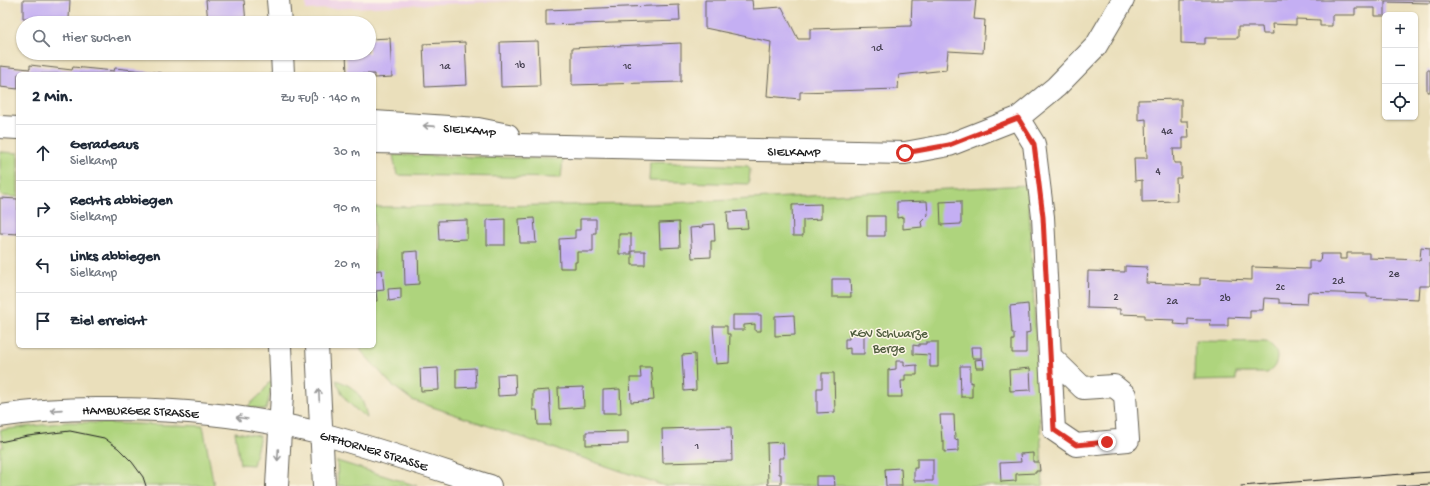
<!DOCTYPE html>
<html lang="de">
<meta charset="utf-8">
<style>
body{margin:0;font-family:"Gochi Hand",sans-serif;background:#f2f2f3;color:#1f2937}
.controls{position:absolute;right:12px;top:12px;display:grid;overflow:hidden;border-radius:6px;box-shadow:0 1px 3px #0004}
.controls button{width:36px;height:36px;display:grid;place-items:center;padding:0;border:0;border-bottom:1px solid #e0e1e3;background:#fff;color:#1f2937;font:20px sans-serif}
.stop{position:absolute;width:12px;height:12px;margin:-9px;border:3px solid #d93025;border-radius:50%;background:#fff}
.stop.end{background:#d93025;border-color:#fff;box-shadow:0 1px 4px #0008}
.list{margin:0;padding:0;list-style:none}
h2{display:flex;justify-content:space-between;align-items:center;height:52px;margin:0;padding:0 16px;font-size:17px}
h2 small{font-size:13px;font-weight:400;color:#747a83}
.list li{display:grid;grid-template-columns:26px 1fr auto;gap:12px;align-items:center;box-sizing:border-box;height:56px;padding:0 16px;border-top:1px solid #e0e1e3}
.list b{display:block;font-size:15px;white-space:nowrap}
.list p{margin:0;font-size:13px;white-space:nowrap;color:#747a83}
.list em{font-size:13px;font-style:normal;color:#747a83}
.icon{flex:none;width:22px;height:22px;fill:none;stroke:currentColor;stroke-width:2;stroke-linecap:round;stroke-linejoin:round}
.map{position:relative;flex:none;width:1430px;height:486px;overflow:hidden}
.search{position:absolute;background:#fff;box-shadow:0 1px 3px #0004;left:16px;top:16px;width:360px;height:44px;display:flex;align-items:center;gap:10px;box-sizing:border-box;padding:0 14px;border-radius:22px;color:#747a83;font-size:15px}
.panel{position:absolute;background:#fff;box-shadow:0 1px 3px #0004;left:16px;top:72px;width:360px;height:276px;border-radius:6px}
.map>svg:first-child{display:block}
.built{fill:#eed0e7}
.green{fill:#aed47d;stroke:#65784c}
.building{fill:#c4aff3}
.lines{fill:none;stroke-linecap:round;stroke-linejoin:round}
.minor-casing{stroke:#646054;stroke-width:24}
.major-casing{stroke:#646054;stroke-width:24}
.minor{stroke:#fff;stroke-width:22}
.major{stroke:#fff;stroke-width:22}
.tram{stroke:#1c1c1c;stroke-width:1}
.oneway{stroke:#999}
.route{stroke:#d93025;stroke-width:5}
.labels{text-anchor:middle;stroke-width:3;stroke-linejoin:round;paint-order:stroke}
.number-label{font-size:11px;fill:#464152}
.street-label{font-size:13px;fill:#1c1c1c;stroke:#fcf5e5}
.park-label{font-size:13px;fill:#4f5c3e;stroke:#fcf5e5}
</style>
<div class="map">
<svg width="1430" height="486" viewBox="0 0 1430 486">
<rect width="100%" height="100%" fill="#fcf5e5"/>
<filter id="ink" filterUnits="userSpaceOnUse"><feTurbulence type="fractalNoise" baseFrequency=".025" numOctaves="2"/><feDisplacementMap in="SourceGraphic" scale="8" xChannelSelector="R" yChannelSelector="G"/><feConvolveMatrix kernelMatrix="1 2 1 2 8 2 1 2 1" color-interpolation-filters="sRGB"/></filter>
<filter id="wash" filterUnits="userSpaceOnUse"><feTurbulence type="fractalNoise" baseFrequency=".012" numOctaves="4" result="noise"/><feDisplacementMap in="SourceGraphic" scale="16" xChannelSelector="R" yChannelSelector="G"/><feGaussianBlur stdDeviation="0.9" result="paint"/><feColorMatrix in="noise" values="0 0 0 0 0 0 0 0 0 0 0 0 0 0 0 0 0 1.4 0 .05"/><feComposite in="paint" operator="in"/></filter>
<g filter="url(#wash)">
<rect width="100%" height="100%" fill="#eadfbb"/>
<path class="built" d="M306 0H531L306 10Z"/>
<path class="green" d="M0 152 18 153V197L3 196 0 194Z
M393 155 563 159 561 178 397 175Z
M650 162 748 166 750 168 749 184 649 181Z
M1028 185 1043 486H665L412 400 392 385 362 352 360 346H374V207L652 204Z
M1195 341 1266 342C1280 348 1281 365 1267 373H1236V380L1194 381Z
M336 380C357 387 363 397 367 418 350 405 344 401 336 380Z
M270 382H273L266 410 249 407 248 406 261 394Z
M67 422 203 426 214 486H0V448L3 447 0 430Z
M235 432 260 436 253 465 240 464Z
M337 461 417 486H338Z"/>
<g id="blocks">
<path class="building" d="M23 0H70L69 19 23 18Z
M206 0H244L246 23H208Z
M705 0H752L753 9 782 7 798 39H810V29L911 26 912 0H976L974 19 985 20 983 53 948 51 946 70 899 75 898 89 800 92V99L767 96 771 42 705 28Z
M1181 0H1430V3L1385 2V16H1375V8H1355V15H1332V26H1320V20L1296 19V25L1272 24 1273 34H1263L1262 27H1238V38H1205V44H1202L1181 43Z
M679 5 680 21 546 25V10Z
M390 38 392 77 374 78V74H347L346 53H369V39Z
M538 41 540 86 501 87 500 42Z
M465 42 467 85 425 87 423 44Z
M681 43V82L572 85V48Z
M30 65 72 70 73 67 114 71 115 68 162 73V74H18V89L0 87V66L30 69Z
M1427 70H1430V92H1427Z
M1181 99V121H1188L1189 138H1183V149H1173L1174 163H1181V178H1176L1177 201 1142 202V180L1135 181 1134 158H1147L1146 119 1138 120V100Z
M0 198 18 199V234L0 233Z
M927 201 928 215 921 222 922 227 903 229V217L897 218V202Z
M961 201V224L941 225 940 202Z
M821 204V219L803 220V236H793L792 205Z
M746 211 748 228 728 229 727 212Z
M867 216H885V236H867Z
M534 218 536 243H520L519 219Z
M505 219V245H487V220Z
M580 219H596V233H593V252H577V262H575V268H560L559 239 575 238V230H580Z
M467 220V239L439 240 438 221Z
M679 222 680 247 660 248 659 223Z
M714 224 715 241H711V257L692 258 690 228 703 227 702 225Z
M619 234H631V254H619Z
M1421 247 1430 248V286H1419L1418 299 1367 297V294L1308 292 1307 304 1279 303V299L1264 298 1263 310H1250V318L1228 317V326H1210L1211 320H1199L1188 319V325L1174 324 1175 320 1145 319V315L1120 314V309L1087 308 1088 271 1125 272V266L1147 267 1146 283 1200 285V278L1252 280V267L1309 269V261H1320L1321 254H1340V259H1347V253H1369V258L1420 260Z
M418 251 419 284 405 285 404 252Z
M632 251H645V265H632Z
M382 270 384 290 376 291 377 301H374V271Z
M832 279H850L851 297H832Z
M401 288V299L389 301 388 289Z
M1028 304 1030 332 1026 333V353H1012V340H1014V333H1012L1010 306Z
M733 315H761V331H755V324L744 325V330H733Z
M794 315 795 335 775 336V316Z
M713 326H727V334H730L729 363 716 364Z
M849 334H864V354H850V348L845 349V339H849Z
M926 342H938V367H930V355L913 354V345L919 346V344H926Z
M971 347H981V358H972Z
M695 354 696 390 684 391 682 355Z
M983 359 984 368H976L975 360Z
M896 361H904V366L917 365V375H905V381H901L902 397H888V370L896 369Z
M960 366H970V383L972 382V397H961Z
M640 367H651L654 400 631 402 630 378H641Z
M438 368 439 390 421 391 420 369Z
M475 368 476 387 456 388V369Z
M1030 368 1031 390 1010 391 1009 370Z
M822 373H834L835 412 817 413V388H822Z
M515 374 516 395 498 396 497 375Z
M583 387 584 407 559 409 558 388Z
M620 389 621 413H603V390Z
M549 390 551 425H538L537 410H533V391Z
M940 415H954L955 440 958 439V451L944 452V441H942Z
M731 427 732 461 663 463 662 429Z
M628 431V444L586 445V432Z
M783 442 784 458H779V474H781V485H768L767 443Z
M1033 453V462H1039L1040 471H1036V473L1016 474V481L1001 482 1000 463 1021 462 1020 454Z
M917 459H933V481H914V468H917Z
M901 468 902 486H886L885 469Z
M816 476H834L835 486H816Z"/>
</g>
</g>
<g filter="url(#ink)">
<use href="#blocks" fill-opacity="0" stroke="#646054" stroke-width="1"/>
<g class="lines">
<defs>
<g id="minor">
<path d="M278 0 280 23"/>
<path d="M282 53 283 74"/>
<path d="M1018 118 1034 144 1043 217 1050 356 1083 388 1114 386 1125 395 1128 440 1076 445 1054 430 1050 356"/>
<path id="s1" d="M374 122 478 129 508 135"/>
<path d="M0 127 18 128"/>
<path id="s2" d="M374 142 905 153 949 145 1018 118 1056 87 1096 46 1123 0"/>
<path d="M317 346 324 486"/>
<path d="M277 486 282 394 280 346"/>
</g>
<g id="major">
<path id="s3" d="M0 416C32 411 64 409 97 409 172 408 249 415 322 434 378 449 434 468 490 486"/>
</g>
</defs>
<use href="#minor" class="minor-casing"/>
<use href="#major" class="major-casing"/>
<use href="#minor" class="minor"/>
<use href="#major" class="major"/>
<path class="tram" d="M0 442 28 436 70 431 104 438 118 448 132 462 143 477 146 486
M1241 486 1430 472
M1397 486 1430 484"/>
</g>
<defs><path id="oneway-shaft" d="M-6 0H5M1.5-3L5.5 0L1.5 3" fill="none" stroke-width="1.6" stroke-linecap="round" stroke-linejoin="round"/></defs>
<g class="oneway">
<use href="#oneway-shaft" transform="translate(429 126) rotate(-176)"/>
<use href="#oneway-shaft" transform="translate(319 395) rotate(-93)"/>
<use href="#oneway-shaft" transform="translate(56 410) rotate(176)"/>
<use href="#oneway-shaft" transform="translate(242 418) rotate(-171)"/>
<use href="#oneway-shaft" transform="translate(278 455) rotate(93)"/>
</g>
</g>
<g class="lines" filter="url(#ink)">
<path class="route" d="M905 153 949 145 1018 118 1034 144 1043 217 1054 430 1076 445 1107 442"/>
</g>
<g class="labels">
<g class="number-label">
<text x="877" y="51">1d</text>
<text x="520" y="68">1b</text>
<text x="445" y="69">1a</text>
<text x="627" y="69">1c</text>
<text x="1167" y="134">4a</text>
<text x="1158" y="174">4</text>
<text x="1394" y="277">2e</text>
<text x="1338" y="284">2d</text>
<text x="1280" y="290">2c</text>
<text x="1116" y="300">2</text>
<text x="1225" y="301">2b</text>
<text x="1172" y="304">2a</text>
<text x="697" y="449">1</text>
</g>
<g class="street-label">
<text dy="5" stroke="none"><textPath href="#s1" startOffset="96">SIELKAMP</textPath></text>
<text dy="5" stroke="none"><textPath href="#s2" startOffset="420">SIELKAMP</textPath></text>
<text dy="5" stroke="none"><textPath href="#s3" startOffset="141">HAMBURGER STRASSE</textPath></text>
<text dy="5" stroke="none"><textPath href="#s3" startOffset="379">GIFHORNER STRASSE</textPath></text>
</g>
<g class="park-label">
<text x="889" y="337">KGV Schwarze<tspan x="889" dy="15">Berge</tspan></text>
</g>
</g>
</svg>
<div class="controls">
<button>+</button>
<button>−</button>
<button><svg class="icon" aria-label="locate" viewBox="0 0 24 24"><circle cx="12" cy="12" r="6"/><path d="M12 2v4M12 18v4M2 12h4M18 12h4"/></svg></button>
</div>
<div class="stop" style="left:905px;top:153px"></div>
<div class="stop end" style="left:1107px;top:442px"></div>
<div class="search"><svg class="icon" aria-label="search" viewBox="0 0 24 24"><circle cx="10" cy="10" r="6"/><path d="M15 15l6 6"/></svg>Hier suchen</div>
<section class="panel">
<h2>2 Min.<small>Zu Fuß · 140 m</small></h2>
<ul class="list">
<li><svg class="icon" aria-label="ahead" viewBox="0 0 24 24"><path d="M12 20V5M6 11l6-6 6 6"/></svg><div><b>Geradeaus</b><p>Sielkamp</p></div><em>30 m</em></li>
<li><svg class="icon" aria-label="right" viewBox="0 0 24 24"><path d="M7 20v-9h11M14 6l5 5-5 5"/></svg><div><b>Rechts abbiegen</b><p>Sielkamp</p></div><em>90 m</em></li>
<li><svg class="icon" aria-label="left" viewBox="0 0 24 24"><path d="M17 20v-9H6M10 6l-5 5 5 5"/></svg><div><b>Links abbiegen</b><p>Sielkamp</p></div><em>20 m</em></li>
<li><svg class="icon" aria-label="arrive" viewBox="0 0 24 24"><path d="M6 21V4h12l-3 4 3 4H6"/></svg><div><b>Ziel erreicht</b></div></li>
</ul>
</section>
</div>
